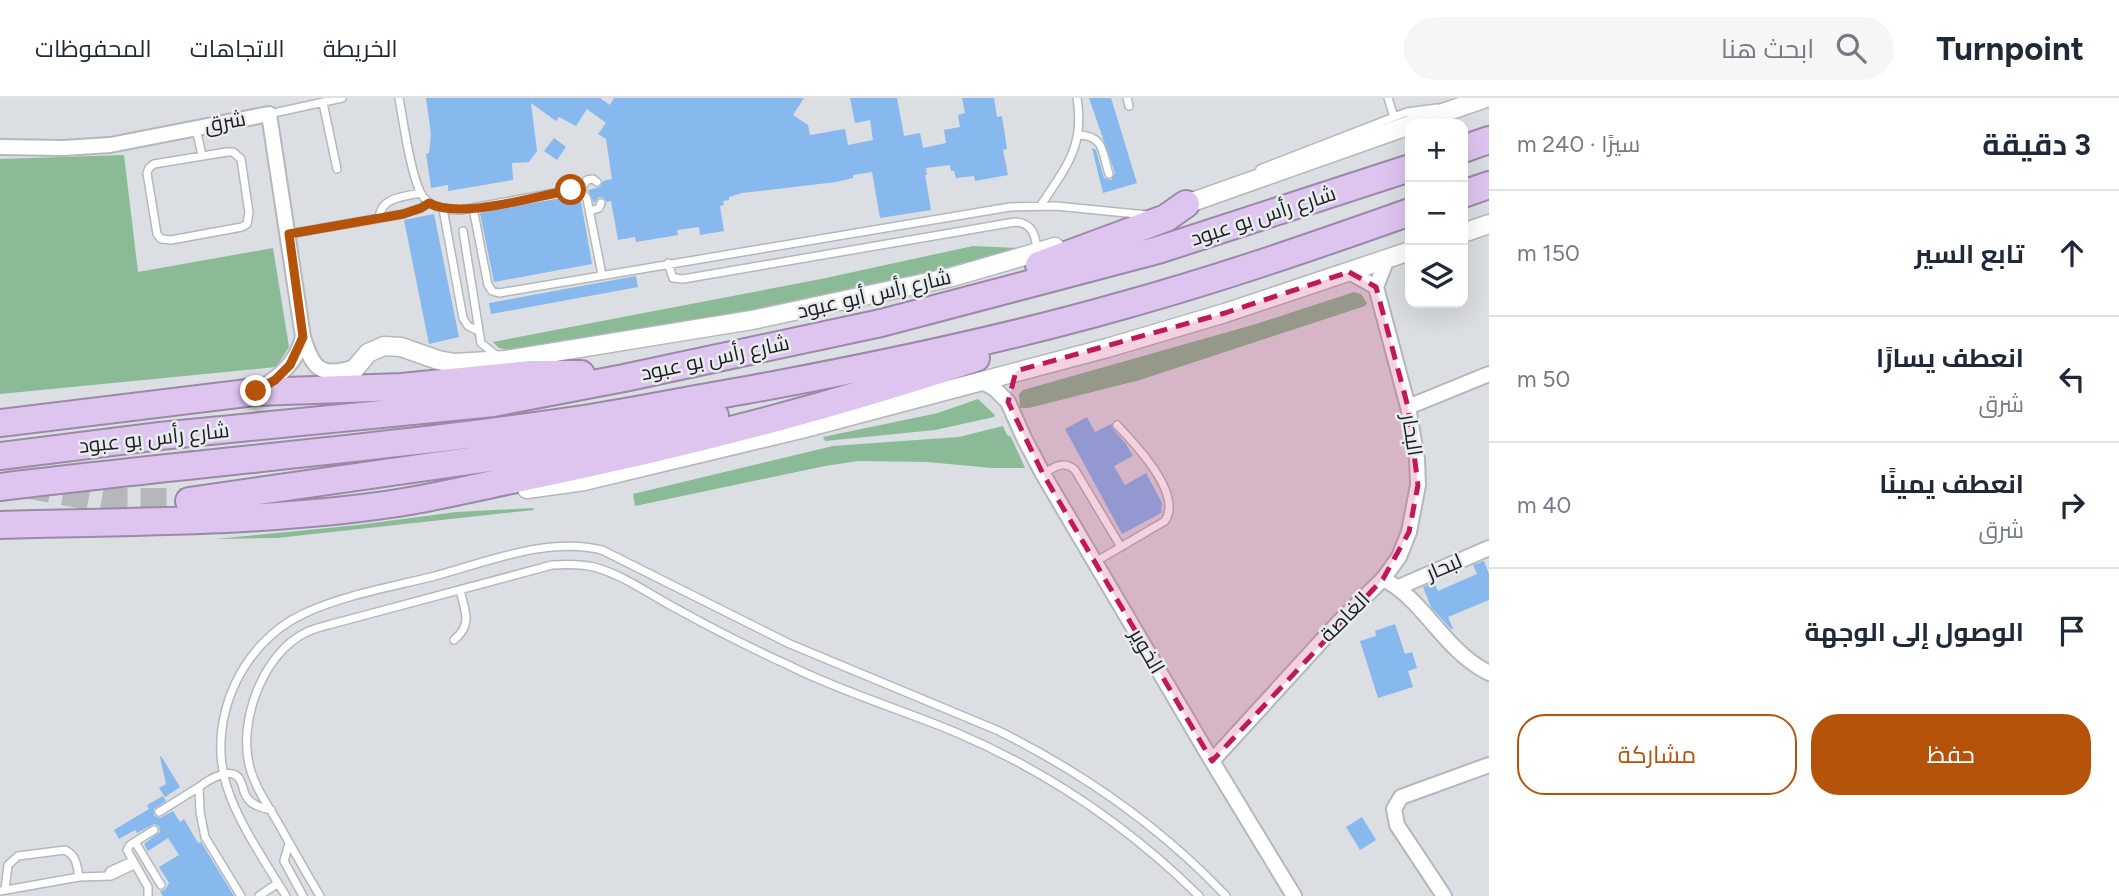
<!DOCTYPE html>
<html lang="ar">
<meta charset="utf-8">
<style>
body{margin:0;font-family:Figtree,Cairo,sans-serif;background:#f6f6f7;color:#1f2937;direction:rtl}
.controls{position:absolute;right:21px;top:21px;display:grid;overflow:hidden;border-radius:14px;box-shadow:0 7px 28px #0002}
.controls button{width:63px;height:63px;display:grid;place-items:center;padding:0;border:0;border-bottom:2px solid #e0e1e3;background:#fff;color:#1f2937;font:35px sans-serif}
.stop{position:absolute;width:21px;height:21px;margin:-16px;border:5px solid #b45309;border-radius:50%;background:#fff}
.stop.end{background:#b45309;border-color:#fff;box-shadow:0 2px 7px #0008}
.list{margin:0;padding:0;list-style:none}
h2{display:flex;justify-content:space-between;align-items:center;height:91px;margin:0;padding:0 28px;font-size:30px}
h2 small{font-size:23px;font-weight:400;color:#747a83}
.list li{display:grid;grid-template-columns:46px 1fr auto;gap:21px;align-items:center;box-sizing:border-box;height:126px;padding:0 28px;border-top:2px solid #e0e1e3}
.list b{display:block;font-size:26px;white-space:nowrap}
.list p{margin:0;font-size:23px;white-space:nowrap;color:#747a83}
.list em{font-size:23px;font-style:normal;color:#747a83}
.actions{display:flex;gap:14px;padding:21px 28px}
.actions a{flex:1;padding:16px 0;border:2px solid #b45309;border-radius:28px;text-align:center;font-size:24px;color:#b45309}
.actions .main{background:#b45309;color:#fff}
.icon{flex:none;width:38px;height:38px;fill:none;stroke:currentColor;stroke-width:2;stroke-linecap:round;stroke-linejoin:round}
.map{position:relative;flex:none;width:1489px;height:798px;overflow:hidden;direction:ltr}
header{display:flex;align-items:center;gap:42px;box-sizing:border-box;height:98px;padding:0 35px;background:#fff;border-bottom:2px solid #e0e1e3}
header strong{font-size:33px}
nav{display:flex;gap:38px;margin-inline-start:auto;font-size:24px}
.search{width:490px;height:63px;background:#f6f6f7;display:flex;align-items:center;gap:18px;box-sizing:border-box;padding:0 24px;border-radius:38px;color:#747a83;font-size:26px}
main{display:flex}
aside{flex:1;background:#fff}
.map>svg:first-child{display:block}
.green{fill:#8bba96}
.building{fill:#87b8ee}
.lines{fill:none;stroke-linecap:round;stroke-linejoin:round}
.motorway-tunnel{stroke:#b5b7bb;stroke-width:26;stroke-dasharray:26 13;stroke-linecap:butt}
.service-casing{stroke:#b5b8bb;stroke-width:10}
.minor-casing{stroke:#b5b8bb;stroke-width:18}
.tertiary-casing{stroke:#b5b8bb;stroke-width:21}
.motorway-casing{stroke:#9a8aa7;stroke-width:30}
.service{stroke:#fff;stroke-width:7}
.minor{stroke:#fff;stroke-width:14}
.tertiary{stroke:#fff;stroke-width:18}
.motorway{stroke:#dec5f0;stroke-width:26}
.route{stroke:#b45309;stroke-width:9}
.marked{fill:#c2185b;fill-opacity:0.2;stroke:#c2185b;stroke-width:5;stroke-dasharray:14 9;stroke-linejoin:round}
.labels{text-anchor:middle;stroke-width:5;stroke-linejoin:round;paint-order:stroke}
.street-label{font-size:21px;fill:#1c1d1f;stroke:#e8ecef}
</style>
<header>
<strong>Turnpoint</strong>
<div class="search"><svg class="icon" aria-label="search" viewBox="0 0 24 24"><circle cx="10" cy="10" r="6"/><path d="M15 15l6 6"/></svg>ابحث هنا</div>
<nav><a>الخريطة</a><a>الاتجاهات</a><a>المحفوظات</a></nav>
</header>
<main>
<aside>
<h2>3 دقيقة<small>سيرًا · 240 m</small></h2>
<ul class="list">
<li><svg class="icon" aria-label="ahead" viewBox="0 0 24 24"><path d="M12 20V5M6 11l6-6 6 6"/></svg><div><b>تابع السير</b></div><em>150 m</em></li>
<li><svg class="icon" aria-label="left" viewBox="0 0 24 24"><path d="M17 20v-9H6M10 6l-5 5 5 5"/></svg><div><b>انعطف يسارًا</b><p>شرق</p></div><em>50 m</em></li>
<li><svg class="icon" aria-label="right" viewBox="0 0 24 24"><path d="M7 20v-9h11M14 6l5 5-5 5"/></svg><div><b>انعطف يمينًا</b><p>شرق</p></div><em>40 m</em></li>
<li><svg class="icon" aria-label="arrive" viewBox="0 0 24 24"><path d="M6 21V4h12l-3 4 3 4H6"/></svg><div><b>الوصول إلى الوجهة</b></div></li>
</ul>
<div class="actions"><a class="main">حفظ</a><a>مشاركة</a></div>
</aside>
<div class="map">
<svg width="1489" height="798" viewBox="0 0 1489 798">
<rect width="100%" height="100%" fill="#dbdee2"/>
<path class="green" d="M124 57 138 174 273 150 289 249 276 269 0 296V61Z
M973 148 1019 150 934 173 806 203 693 224 508 252 499 250 493 244 821 181Z
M1354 194 1361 196 1367 205 1365 208 1140 282 1029 310H1020L1019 296 1023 292 1256 226Z
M978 301 995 317 994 319 935 332 825 343 823 339 938 315Z
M1003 328 1007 337 1011 339 1025 370H992L927 364 858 363 825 368 635 408 633 396 833 348 959 339Z
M533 410 534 412 277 440 215 441 358 427 456 414Z"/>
<path class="building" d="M426 0H600L610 7 614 0H804L793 17 808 27 810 37 845 31 848 47 873 42 870 22 855 25 850 0H897L904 38 920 35 923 50 946 45 944 32 960 29 958 17 965 15 962 0H994L997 19 1002 18 1007 51 1003 52 1008 77 975 83 974 78 956 80 954 73H951L950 67 926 70 927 77H925L931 112 880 120 872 74 853 77V80L836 84 742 95 729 99V102L723 103 724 107 720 108 724 133 700 137 699 129 677 132 678 137 636 144 635 139 618 142 611 103 607 104 604 100 599 99 594 105 588 92 600 89 603 83 612 81 606 41 598 36 606 25 587 11 576 28 559 19 556 23 531 5 537 53 529 64 512 65 513 82 448 93V87L431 90 426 56 429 55 431 36Z
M1089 0H1111L1137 85 1103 95 1092 50 1096 52 1104 80 1111 82 1115 75Z
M554 40 566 49 557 62 544 53Z
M572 98H577L581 104 592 166 494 184 480 115Z
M434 116 459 239 429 246 404 122Z
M636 178 638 189 491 216 489 205Z
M1087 319 1095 334 1111 326 1113 331 1126 346 1133 358 1114 368 1125 387 1146 375 1162 405 1161 415 1122 436 1065 331Z
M1484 463 1489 476V502L1448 519 1453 531H1451L1431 509 1423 489 1434 484 1438 493 1477 476 1473 467Z
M1395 526 1405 556 1412 554 1417 570 1408 573 1413 589 1378 600 1360 543 1376 538 1375 533Z
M161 658 180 689 165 699 159 690 166 686 160 659Z
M163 698 166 703 154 711V718L160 720 173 713 180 724 184 721 198 745 201 744 234 798H163L160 793 165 792 169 785 159 769 179 757 168 740 148 753 144 746 160 734 159 728 154 726 137 735 135 732 119 741 114 732 149 711 147 707Z
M1362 719 1376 742 1360 752 1346 729Z"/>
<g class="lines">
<path class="motorway-tunnel" d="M25 387 111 403H189"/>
<defs>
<path id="service" d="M399 0C403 21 412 89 425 101 435 111 448 112 461 112L571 92H580L587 101 602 177
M1127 0 1129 8
M1388 0 1394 19
M323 5 337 71
M269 16 342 0
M196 30 202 58
M1079 37C1105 38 1102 55 1109 76
M227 54H233L241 61 249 115 247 126 242 129 171 142 161 141 157 136 147 75 149 70 154 66Z
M1260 71 1407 14 1437 10
M580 92 587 82 593 81 597 84
M1041 107C1066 69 1085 48 1077 0
M473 110 488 187 492 193 499 195 1010 109 1056 108 1147 117
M443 111 463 220 468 228 479 233
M590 113 599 110 601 105
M379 119C382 99 403 99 420 95
M463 133 481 245 498 259
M289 136 403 116 421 110 429 105
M668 165 673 180 683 181 1015 124C1033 125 1036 138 1037 154
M1043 376C1054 369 1064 362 1075 372L1121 449
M1095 464 1165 423C1183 396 1136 347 1117 327
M454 542C473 526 465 514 460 492
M159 714 199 689
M135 744 161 787
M289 745 284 763 303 798
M108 777 110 773 132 763
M5 791 8 767 18 758 65 752C77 758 77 768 79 779
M0 793 79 779 111 778 134 767
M148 798V789L127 752 130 747 154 732
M241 798 205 739 200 714 199 689C208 682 232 667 240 682 243 687 243 693 246 698 251 707 261 710 271 712
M259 798 278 785
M286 798C265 764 237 723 226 686 207 620 242 545 303 516 340 498 391 489 431 479 484 465 548 438 602 452L790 546 999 633C1083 675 1161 729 1226 798
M320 798C305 773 291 748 277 723 267 706 255 689 250 670 237 625 263 554 307 534 315 530 324 528 332 526L552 467C567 466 581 466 594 469 624 477 652 498 679 512 715 532 751 550 788 567 842 594 900 611 955 634 1047 673 1128 728 1199 798"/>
<path id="minor" d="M0 49 63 50 110 47 269 16 303 239C313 272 321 280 356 269
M1349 174 1376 189
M979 282 995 291 1008 304 1024 340 1043 376 1212 663 1294 798
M261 290C282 277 297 263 303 239
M1408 309 1489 276
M1383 481C1424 501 1443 552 1489 575
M1399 489 1489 450
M1212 663 1338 525 1383 481 1399 459 1409 434 1418 387 1417 361 1408 309 1376 189 1387 161
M1444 798 1397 727 1394 711 1401 699 1489 667"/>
<path id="tertiary" d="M1411 26 1486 0
M1178 109 1410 27
M1463 135 1489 126
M339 290 368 255 384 248 401 249 438 262 454 265 506 262 752 222 952 179 1055 149
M527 391 584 383 801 331 1107 250 1225 215 1410 153"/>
<path id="motorway" d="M1463 51 1489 42
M1463 96 1489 87
M1039 167 1166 120 1186 106
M0 325 256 294 402 289 531 276H581
M0 358 160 338 493 305 624 280 881 225 1158 152 1410 70
M0 389C194 365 389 350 583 321 637 313 692 301 747 292 872 269 998 243 1121 208 1219 181 1314 148 1410 114
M189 403 573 348 715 318
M0 427C130 423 262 425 391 406 434 400 477 389 521 380 674 349 827 310 976 260"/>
</defs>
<use href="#service" class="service-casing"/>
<use href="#minor" class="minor-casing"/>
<use href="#tertiary" class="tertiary-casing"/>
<use href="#motorway" class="motorway-casing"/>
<use href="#service" class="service"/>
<use href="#minor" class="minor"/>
<use href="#tertiary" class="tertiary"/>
<use href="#motorway" class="motorway"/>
</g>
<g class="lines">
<path class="route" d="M256 293 275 282 290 267 303 239 289 136 403 116 421 110 429 105C459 122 536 98 571 92"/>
</g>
<path class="marked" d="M1349 174 1376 189 1408 309 1418 387 1409 434 1383 481 1212 663 1043 376 1008 304 1016 273 1225 215Z"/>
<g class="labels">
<g class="street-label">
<text transform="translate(225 24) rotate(-10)" y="7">شرق</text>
<text transform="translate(1263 118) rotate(-18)" y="7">شارع رأس بو عبود</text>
<text transform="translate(874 196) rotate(-13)" y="7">شارع رأس أبو عبود</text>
<text transform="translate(715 260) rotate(-12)" y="7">شارع رأس بو عبود</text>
<text transform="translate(1412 337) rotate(81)" y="7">البحار</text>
<text transform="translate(154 340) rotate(-6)" y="7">شارع رأس بو عبود</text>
<text transform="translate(1444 469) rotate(-23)" y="7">لبحار</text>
<text transform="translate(1345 519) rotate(-45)" y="7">الغاصة</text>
<text transform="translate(1147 553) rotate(60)" y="7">الخوير</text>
</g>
</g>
</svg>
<div class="controls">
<button>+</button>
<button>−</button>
<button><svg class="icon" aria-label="layers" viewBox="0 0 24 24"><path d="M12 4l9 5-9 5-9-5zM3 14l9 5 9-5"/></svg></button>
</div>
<div class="stop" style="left:571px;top:92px"></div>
<div class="stop end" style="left:256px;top:293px"></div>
</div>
</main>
